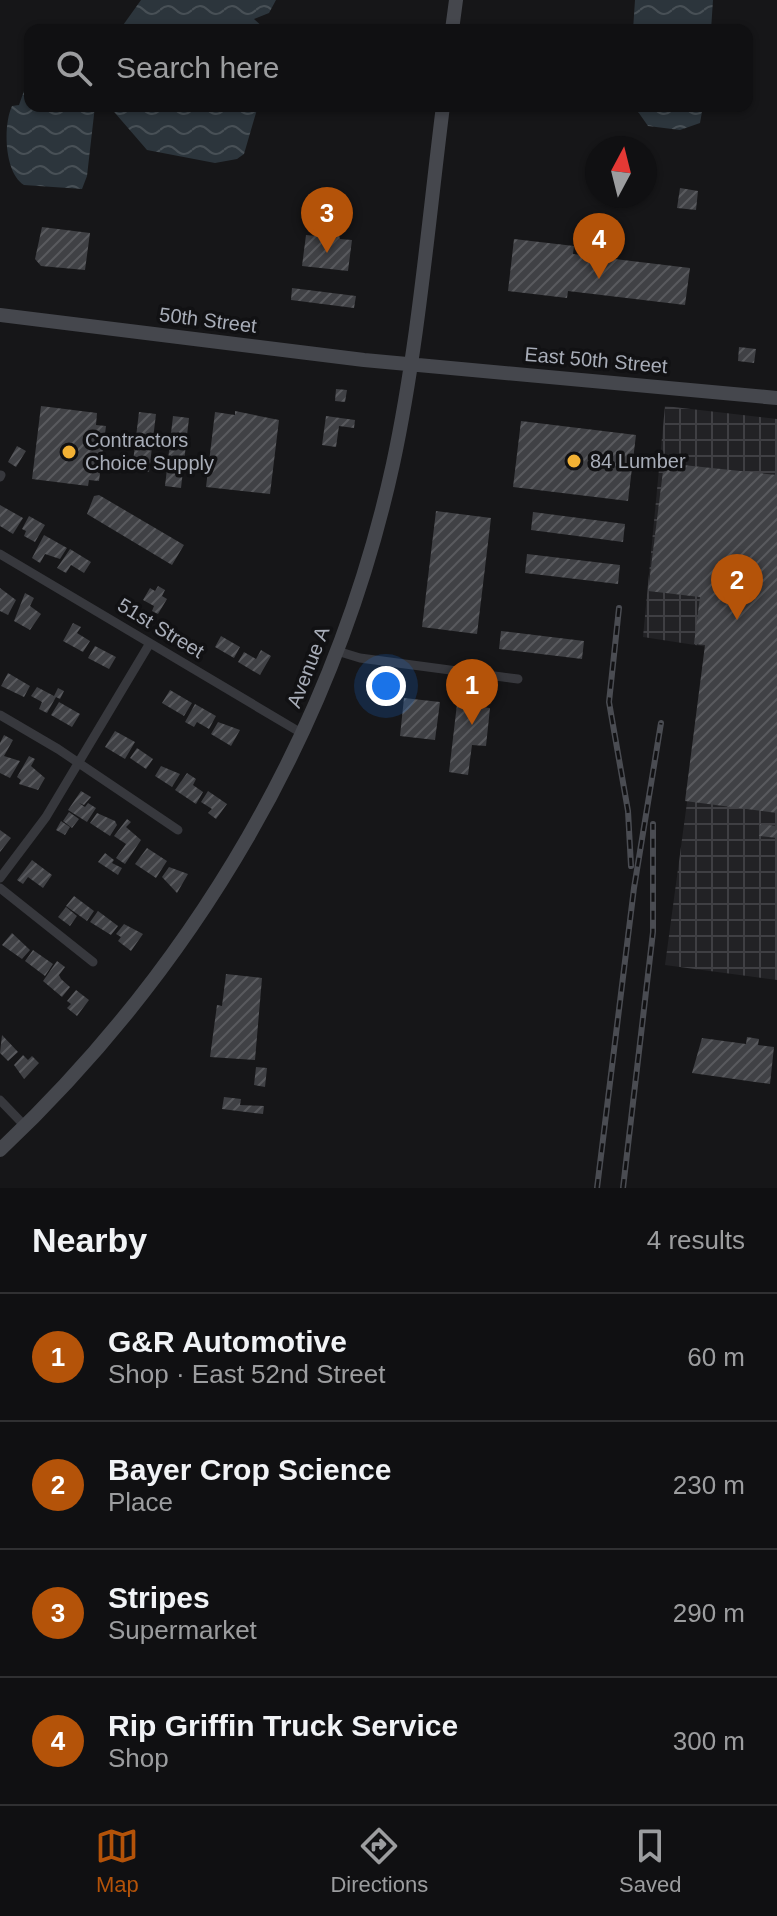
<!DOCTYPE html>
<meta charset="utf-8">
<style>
body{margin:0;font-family:Helvetica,sans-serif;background:#1e1e20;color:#f1f3f6}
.compass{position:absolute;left:585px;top:136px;width:72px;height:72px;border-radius:50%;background:#101012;box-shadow:0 2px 6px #0004;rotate:7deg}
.you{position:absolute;left:386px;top:686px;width:28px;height:28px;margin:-20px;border:6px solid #fff;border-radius:50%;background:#1a73e8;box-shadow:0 0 0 12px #1a73e833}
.badge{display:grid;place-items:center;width:52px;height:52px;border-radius:50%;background:#b45309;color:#fff;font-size:26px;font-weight:700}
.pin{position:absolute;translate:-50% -66px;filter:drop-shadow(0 2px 4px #0008)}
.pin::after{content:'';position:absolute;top:42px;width:28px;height:24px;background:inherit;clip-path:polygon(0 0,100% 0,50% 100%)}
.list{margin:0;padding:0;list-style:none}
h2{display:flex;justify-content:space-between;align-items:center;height:104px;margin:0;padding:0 32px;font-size:34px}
h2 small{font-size:26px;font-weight:400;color:#9c9d9f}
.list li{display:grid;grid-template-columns:52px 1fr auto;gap:24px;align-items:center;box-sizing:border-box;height:128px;padding:0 32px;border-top:2px solid #303032}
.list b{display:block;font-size:30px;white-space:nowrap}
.list p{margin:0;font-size:26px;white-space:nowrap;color:#9c9d9f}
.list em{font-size:26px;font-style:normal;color:#9c9d9f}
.icon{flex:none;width:44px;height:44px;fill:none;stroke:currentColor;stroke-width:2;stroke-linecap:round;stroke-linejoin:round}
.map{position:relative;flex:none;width:777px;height:1188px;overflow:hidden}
.search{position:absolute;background:#101012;box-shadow:0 2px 6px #0004;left:24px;right:24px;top:24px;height:88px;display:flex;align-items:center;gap:20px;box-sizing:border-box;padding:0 28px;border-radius:16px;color:#9c9d9f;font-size:30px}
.sheet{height:616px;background:#101012}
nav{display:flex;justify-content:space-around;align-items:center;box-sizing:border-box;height:112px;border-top:2px solid #303032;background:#101012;font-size:22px;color:#9c9d9f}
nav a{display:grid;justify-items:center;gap:4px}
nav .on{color:#b45309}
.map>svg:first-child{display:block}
.industrial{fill:url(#industrial-grid)}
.water{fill:url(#water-waves)}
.building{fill:url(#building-hatch)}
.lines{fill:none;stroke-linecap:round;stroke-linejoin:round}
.minor{stroke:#37383d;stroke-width:9}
.secondary{stroke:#45474d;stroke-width:14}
.rail-casing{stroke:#4a4c52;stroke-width:6}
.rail{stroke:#111113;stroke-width:3;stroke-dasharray:9;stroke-linecap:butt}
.poi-dot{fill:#f2b134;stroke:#111113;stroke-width:3}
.labels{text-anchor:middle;stroke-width:7;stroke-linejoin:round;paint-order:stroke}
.street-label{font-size:20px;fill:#a8adb8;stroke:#111113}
.poi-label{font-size:20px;fill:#a8adb8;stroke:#111113;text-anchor:start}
</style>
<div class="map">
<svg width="777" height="1188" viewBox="0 0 777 1188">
<defs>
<pattern id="industrial-grid" width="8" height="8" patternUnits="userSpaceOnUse" patternTransform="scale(2)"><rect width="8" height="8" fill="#222225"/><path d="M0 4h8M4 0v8" fill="none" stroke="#3f3f43"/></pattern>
<pattern id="water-waves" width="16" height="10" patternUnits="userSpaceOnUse" patternTransform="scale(2)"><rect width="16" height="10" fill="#2c353c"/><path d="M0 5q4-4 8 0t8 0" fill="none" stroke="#485056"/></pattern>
<pattern id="building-hatch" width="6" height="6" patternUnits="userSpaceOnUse" patternTransform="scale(2)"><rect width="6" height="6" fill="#404145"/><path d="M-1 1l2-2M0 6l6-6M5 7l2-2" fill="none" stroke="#595a5e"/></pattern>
</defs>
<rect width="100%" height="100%" fill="#161618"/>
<path class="industrial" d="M665 406 777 419V980L665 965 708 647 643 637Z"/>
<path class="water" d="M141 0H276L269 13 254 19 266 30H67L83 26 121 28Z
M635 0H713L711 30H633Z
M30 89V106H95L87 176 82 189 24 185C4 173 3 125 12 106L19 105 24 91Z
M109 106H258L244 154 237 159 215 163 147 150Z
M634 106H703L700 123 680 130 648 126Z"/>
<path class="building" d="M680 188 698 191 696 210 677 208Z
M317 189 328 191 340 239 352 240 348 271 302 266 306 235 329 237Z
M42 227 90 233 85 270 41 266 35 259Z
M514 239 574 246 573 254 690 268 685 305 568 291 567 298 508 291Z
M292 288 356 296 354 308 291 300Z
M739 347 756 349 754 363 738 361Z
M336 389 347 390 345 402 335 401Z
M41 406 97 413 96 425 106 426 99 481 89 480 88 486 32 479Z
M235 411 279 420 270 494 206 487 215 412 235 415Z
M139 412 156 414 149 472 132 470Z
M173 416 189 418 181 488 165 486Z
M326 416 355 420 354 428 339 426 336 447 322 445Z
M521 421 636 435 628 501 513 487Z
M17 446 26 451 16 467 8 462Z
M664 463 777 475V813L685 801 705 645 694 644 700 597 648 591Z
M99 495 184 545 172 565 87 514 94 496Z
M0 505 23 518 13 534 0 526Z
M436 511 491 518 477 634 422 627Z
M533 512 625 524 623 542 531 530Z
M29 516 45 525 35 542 24 536 26 531 22 529Z
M44 535 67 548 60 559 45 554 40 563 32 558Z
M70 549 91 562 84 573 71 565 66 573 57 568Z
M527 554 620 565 618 584 525 573Z
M158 586 165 590 162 596 167 599 158 614 152 611 154 606 143 600 150 588 155 591Z
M0 588 16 600 8 615 0 611Z
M25 593 34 598 30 606 41 614 30 630 14 621Z
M73 623 81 627 77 633 90 641 83 652 63 641Z
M501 631 584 641 582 659 499 649Z
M221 636 240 647 234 658 215 647Z
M95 646 116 657 109 669 88 658Z
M261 650 271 656 260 675 238 662 244 652 256 659Z
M8 673 30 686 24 697 1 686Z
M37 687 54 696 58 688 64 691 60 699 56 697 47 713 39 709 42 702 31 696Z
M170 690 192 703 184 716 162 703Z
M404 698 440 702 435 740 400 736Z
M59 702 80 714 72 727 51 715Z
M195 704 216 716 209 729 197 722 194 727 185 722Z
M457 704 490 708 486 746 472 745 468 775 449 772Z
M218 722 240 730 231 746 211 734Z
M115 731 135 742 125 759 105 747Z
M4 735 13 740 4 756 20 761 10 778 0 773V743Z
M137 748 153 759 146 769 130 758Z
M29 756 35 759 31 766 45 778 38 790 19 784 21 780 17 777Z
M161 766 180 774 172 787 155 776Z
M187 773 196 779 193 785 203 792 196 804 175 790Z
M81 791 91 797 84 805 79 803 85 807 88 803 96 808 87 822 68 810Z
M208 791 227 804 216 819 208 813 212 809 201 802Z
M69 812 79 819 72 828 63 821Z
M97 813 115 821 117 825 110 836 90 823Z
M127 819 131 822 126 827 141 840 125 864 116 858 126 844 114 836Z
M61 821 70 827 65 835 56 830Z
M760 824 777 826V838L759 836Z
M0 830 11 838 0 852Z
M147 848 167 861 156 878 135 864Z
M105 853 114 860 112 863 122 868 118 875 98 862Z
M32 860 52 875 43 888 28 877 23 884 17 880Z
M169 867 188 874 177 893 162 877Z
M74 896 94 911 87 921 66 906Z
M66 907 77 916 70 926 58 917Z
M98 911 118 926 111 935 90 922Z
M124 924 143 934 131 951 118 941 121 937 116 934Z
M12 933 30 950 22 959 2 945Z
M33 950 53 964 45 976 25 961Z
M57 961 65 967 59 975 61 979 70 987 62 997 43 981Z
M226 974 262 978 255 1060 210 1057 217 1005 222 1006Z
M76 990 89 1000 77 1016 67 1008 71 1004 67 1001Z
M2 1035 18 1052 8 1061 0 1053Z
M747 1037 759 1039 758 1045 774 1047 770 1084 692 1073 702 1038 746 1044Z
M23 1055 28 1060 32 1056 39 1063 24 1079 14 1065Z
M256 1067 267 1068 265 1087 254 1085Z
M224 1097 241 1099 240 1105 264 1106 263 1114 222 1109Z"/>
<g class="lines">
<path class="minor" d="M0 477 1 475
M0 554 303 734
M337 651 360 658 518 679
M0 715 58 749 178 830
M0 878 46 817 150 643
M0 888 93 962
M0 1100 25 1126"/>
<path class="secondary" d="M452 30 456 0
M0 315 364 360 777 398
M0 1150C196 965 335 728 393 464 418 347 428 225 443 106"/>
<defs>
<path id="rail" d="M619 608 609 702 628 811 631 866
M597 1188 634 888 661 723
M623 1188 653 932V824"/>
</defs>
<use href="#rail" class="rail-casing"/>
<use href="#rail" class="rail"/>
</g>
<g class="poi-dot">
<circle cx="69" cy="452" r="8"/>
<circle cx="574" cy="461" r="8"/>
</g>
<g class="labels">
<g class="street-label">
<text transform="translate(208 320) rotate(7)" y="7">50th Street</text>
<text transform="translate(596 360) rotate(5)" y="7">East 50th Street</text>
<text transform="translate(161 628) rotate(31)" y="7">51st Street</text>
<text transform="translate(308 667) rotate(-69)" y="7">Avenue A</text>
</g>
<g class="poi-label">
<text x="85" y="447">Contractors<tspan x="85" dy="23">Choice Supply</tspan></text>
<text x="590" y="468">84 Lumber</text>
</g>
</g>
</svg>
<svg class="compass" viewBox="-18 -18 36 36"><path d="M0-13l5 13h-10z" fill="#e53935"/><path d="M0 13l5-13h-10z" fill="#9c9d9f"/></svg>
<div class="you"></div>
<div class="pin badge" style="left:472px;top:725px">1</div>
<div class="pin badge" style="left:737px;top:620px">2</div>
<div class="pin badge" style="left:327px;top:253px">3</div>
<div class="pin badge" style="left:599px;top:279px">4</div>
<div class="search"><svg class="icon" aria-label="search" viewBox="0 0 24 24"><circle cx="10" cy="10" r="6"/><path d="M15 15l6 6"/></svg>Search here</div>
</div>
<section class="sheet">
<h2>Nearby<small>4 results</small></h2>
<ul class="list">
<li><span class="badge">1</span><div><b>G&amp;R Automotive</b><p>Shop · East 52nd Street</p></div><em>60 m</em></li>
<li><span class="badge">2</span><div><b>Bayer Crop Science</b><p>Place</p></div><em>230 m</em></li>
<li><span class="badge">3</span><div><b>Stripes</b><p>Supermarket</p></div><em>290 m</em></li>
<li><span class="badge">4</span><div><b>Rip Griffin Truck Service</b><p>Shop</p></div><em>300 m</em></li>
</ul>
</section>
<nav>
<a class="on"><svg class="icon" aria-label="map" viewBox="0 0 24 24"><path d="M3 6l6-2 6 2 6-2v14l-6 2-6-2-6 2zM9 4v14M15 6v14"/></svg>Map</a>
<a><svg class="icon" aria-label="directions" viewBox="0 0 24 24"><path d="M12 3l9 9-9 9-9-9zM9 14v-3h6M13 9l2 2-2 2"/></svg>Directions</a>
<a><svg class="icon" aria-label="saved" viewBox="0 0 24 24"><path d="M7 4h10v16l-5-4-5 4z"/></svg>Saved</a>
</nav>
